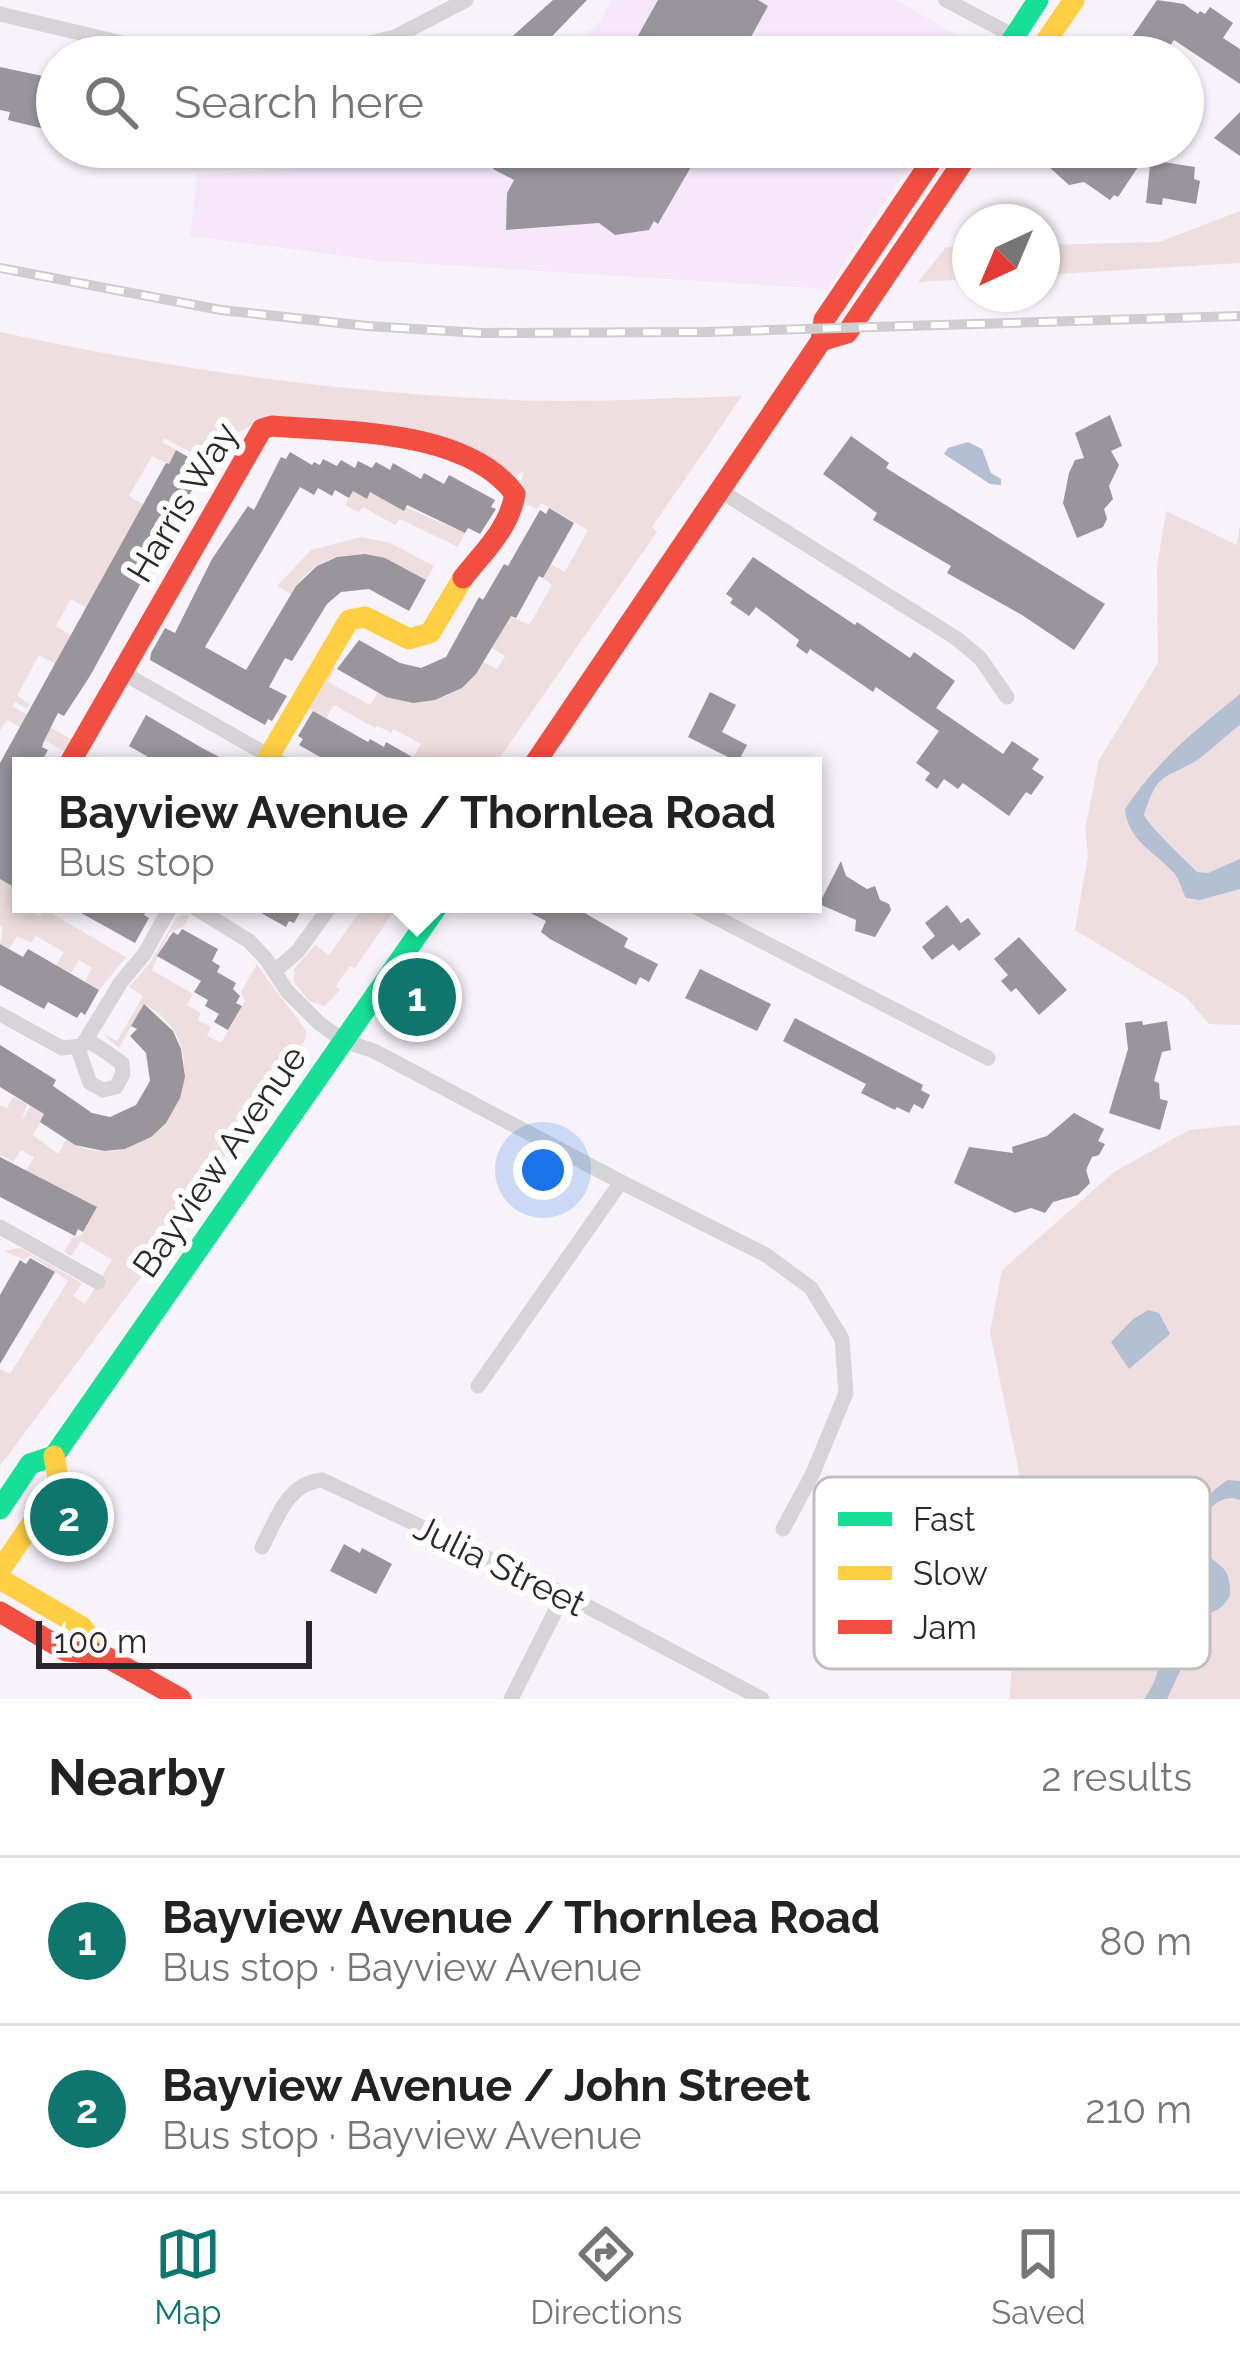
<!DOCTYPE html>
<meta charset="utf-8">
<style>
body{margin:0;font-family:Raleway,sans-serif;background:#f6f6f6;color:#222}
.compass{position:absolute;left:952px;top:204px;width:108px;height:108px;border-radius:50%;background:#fff;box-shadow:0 3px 9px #0004;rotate:224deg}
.scale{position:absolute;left:36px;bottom:30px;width:276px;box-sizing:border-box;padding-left:12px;border:6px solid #2c262d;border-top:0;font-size:33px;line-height:42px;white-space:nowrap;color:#2c262d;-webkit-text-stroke:9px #fff;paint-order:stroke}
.you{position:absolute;left:543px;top:1170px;width:42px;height:42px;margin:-30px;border:9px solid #fff;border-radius:50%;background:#1a73e8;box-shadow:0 0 0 18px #1a73e833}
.badge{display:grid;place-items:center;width:78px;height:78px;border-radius:50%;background:#0f766e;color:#fff;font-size:39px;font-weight:700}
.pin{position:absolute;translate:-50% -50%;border:6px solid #fff;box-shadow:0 3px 12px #0006}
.popup{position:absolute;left:12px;top:757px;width:810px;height:156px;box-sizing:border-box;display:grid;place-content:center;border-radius:0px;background:#fff;filter:drop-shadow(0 3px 9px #0005);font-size:39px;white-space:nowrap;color:#767676}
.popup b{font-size:45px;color:#222}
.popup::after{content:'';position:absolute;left:50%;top:100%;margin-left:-24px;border:24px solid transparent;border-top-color:#fff}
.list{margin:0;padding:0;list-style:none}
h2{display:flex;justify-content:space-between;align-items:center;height:156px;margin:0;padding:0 48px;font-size:51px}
h2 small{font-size:39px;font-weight:400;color:#767676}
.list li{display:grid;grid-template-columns:78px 1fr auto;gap:36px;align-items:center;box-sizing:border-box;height:168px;padding:0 48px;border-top:3px solid #e0e0e0}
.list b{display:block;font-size:45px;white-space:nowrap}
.list p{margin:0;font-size:39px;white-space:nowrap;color:#767676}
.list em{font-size:39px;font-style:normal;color:#767676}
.icon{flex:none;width:66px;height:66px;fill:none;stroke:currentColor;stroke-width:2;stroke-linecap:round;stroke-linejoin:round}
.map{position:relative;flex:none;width:1240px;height:1699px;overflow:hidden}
.search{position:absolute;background:#fff;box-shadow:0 3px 9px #0004;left:36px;right:36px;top:36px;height:132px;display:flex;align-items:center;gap:30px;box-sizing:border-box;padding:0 42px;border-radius:66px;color:#767676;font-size:45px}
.sheet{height:492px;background:#fff}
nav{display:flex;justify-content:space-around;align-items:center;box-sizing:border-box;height:168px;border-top:3px solid #e0e0e0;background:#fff;font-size:33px;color:#767676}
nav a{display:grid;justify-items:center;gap:6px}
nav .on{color:#0f766e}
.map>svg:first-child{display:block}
.built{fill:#f6e8f9}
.green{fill:#eedee0}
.water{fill:#b3bfd2}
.building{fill:#98959d}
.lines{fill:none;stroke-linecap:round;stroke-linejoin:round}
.street{stroke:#d6d4d6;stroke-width:15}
.fast{stroke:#16e098;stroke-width:21}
.slow{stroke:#ffcf43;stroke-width:21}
.jam{stroke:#f24e42;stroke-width:21}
.rail-casing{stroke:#cecdd0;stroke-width:10}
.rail{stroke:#fff;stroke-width:6;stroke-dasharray:18;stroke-linecap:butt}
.labels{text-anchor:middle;stroke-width:12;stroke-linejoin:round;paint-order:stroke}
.street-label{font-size:36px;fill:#2c262d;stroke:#fff}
.key{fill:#fff;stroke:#c0bec0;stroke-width:3}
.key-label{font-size:33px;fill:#2c262d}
</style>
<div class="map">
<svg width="1240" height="1699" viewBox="0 0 1240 1699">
<rect width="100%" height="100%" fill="#f8f2fa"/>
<path class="built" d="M612 0H896L962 38 971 57H565L600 21Z
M400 147H921L827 289 382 261 190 236 197 175 342 165Z"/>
<path class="green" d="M1240 211V263L1042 275V245L1159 242Z
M946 247H970V279L918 282Z
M0 332C169 369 341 393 514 400 589 403 666 398 742 396L652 527 657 532 494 766H409L421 744 394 729 391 733 378 726 375 728 334 705 326 718 308 708 332 666 335 668 328 682 370 705 378 692C421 705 458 706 483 662L497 669 505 656 492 648 510 616 529 625 552 585 543 578 551 564 565 572 588 530 541 503 537 509 526 504 527 492 521 481 524 473 521 471 518 476 442 436 424 432 267 417 239 432 229 428 209 462 164 438 163 443 176 450 169 464 152 456 129 496 145 506 87 608 71 599 56 626 72 636 56 664 39 655 17 696 30 704 27 709 15 702 12 706 73 740 66 752 7 720 0 731Z
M353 491 366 498 370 492 465 533 458 547 400 519 395 525 363 507 359 512 345 505Z
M1166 511 1237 545 1240 524V1025L1209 1024 1186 997 1075 930 1088 855 1085 829 1099 760 1158 663 1157 567Z
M361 537 390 543 434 566 426 580C379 554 325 536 291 594L277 586 311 550Z
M0 876 21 891V904H29L27 909 40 916 44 909 126 957 99 990 85 981 92 968 79 960 71 973 56 965 64 952 36 936 31 943 17 936 9 949 0 944 3 928 0 925Z
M365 904H399L355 968 350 966 336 986 340 990 325 1006 309 1001 294 982V969L315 945 329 955Z
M183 914 190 915 184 926 169 933 152 970 193 994 187 1005 201 1013 198 1020 211 1027 207 1036 221 1043 245 1001 241 992 257 964C272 988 291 1009 307 1032L304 1042 150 1265 0 1466V1369L10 1374 68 1281 30 1255 25 1260 3 1251 20 1248 82 1283 73 1296 85 1304 112 1260 81 1241 71 1256 64 1252 72 1238 82 1235 97 1207 26 1171 34 1157 21 1150 13 1162 0 1154V1105L7 1108 13 1097 27 1104 22 1120 31 1106 45 1114 33 1135 58 1154 66 1140C157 1192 234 1051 144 1004L119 1048 102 1033 117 1041 143 996 129 987 150 963 176 918Z
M1240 1125V1699H1010L1020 1477 990 1332 1002 1270 1114 1172 1189 1130Z"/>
<path class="water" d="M968 442 982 449 991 473 1001 479V485L990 484 944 454 948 448Z
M1240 694V725C1227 734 1204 757 1194 762 1160 781 1158 773 1144 815 1148 825 1186 861 1197 872L1208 873 1240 859V889L1200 900 1186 898C1181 890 1180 879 1173 872 1154 851 1128 841 1125 809 1158 760 1194 731 1240 694Z
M1148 1310 1159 1313 1170 1334 1129 1369 1111 1342 1132 1320Z
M1228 1480 1240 1481V1500C1214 1490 1191 1527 1203 1548 1216 1570 1231 1560 1230 1596 1216 1621 1196 1611 1174 1620L1186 1658 1167 1699H1144C1179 1651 1137 1638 1148 1601L1166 1600 1171 1594 1191 1602 1207 1595 1208 1577C1201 1570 1190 1567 1184 1561 1165 1539 1210 1489 1228 1480Z"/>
<path class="building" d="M553 0H587L532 57H480L503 39 506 42Z
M658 0H758L768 6 740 57H626Z
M1157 0 1184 4 1198 14 1200 11 1205 14 1210 7 1233 23 1223 38 1240 49V84L1174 40 1167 50 1154 41 1143 56 1127 44Z
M0 67 57 79V132L8 120 10 112 0 110Z
M1240 112V156L1214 138Z
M506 147H683L699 153 658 224 654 221 649 230 615 235 599 223 506 230 507 193 514 180 493 169Z
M1059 147H1095L1104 153 1108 147 1114 151 1116 148 1142 161 1118 197 1114 195 1110 200 1084 182 1069 185 1047 165Z
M1156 161 1195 167 1194 179 1200 181 1196 204 1163 198 1162 205 1146 203 1150 165Z
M1110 415 1122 446 1111 451 1119 465 1109 486 1113 499 1104 509 1107 519 1103 527 1077 538 1063 503 1069 473 1075 460 1084 458 1075 433Z
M851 436 889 463 886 468 1105 604 1074 650 1022 615 947 573 951 566 873 520 877 513 823 474Z
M176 450 202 465 199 470 202 472 90 676 64 716 58 713 44 741 42 747 48 750 39 766H21L12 827 21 847V891L0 879V763L166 463 169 464Z
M290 452 312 465 314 462 320 465 323 459 337 466 341 460 355 468 358 461 372 468 376 462 390 470 393 463 421 479 424 473 444 484 449 475 495 500 491 507 496 509 480 534 468 528 465 533 407 505 404 511 370 492 367 499 353 491 349 498 335 490 332 496 318 488 314 495 300 487 205 647 246 670 296 586 317 566 337 557 365 554 385 558 426 580 409 611 369 589 341 592 327 604 292 661 285 658 269 687 287 696 272 721 268 719 265 725 150 660 151 653 165 628 175 633 212 559 248 506 254 510 281 457 286 459Z
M549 508 574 523 543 578 539 576 516 618 511 616 476 674 462 688 435 700 413 703 386 697 337 669 359 640 400 663 421 668 446 657 479 597 483 600 504 564 508 566 540 510 546 514Z
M753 557 855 625 857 622 910 658 914 652 955 681 936 708 1003 754 1012 741 1039 759 1032 769 1044 777 1031 795 1026 792 1009 816 963 783 958 789 944 779 937 789 925 780 930 773 916 763 939 731 876 687 873 692 810 649 807 654 796 646 799 640 756 607 749 616 730 603 733 599 726 594Z
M710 692 736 705 722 732 747 745 738 762 688 737Z
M313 711 368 742 370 739 384 747 386 742 428 766H336L299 745 303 739 298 736Z
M146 715 202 748 237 766H164L129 746Z
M841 861 846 876 867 889 875 886 880 900 889 904 891 910 875 937 855 931 856 920 819 904Z
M65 904H137L147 909 144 915 149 918 135 943Z
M245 904H305L294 923 289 921 286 927Z
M513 904H569L628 938 624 947 658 964 649 982 640 977 636 985 550 939 541 932 546 921Z
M947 905 961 923 968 918 981 934 959 951 953 944 932 960 922 947 935 936 925 923Z
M182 929 218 949 212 961 220 966 217 972 236 983 233 989 240 996 236 1003 242 1006 228 1030 214 1022 219 1014 205 1006 208 1000 194 992 201 981 157 956 173 932 178 935Z
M1019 937 1067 990 1039 1015 1016 988 1011 992 1001 981 1008 975 994 959Z
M0 944 23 957 28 949 99 990 85 1015 81 1012 77 1018 48 1002 44 1009 0 985Z
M700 969 771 1004 757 1031 685 998Z
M144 1004 173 1031 181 1049 185 1077 180 1098 166 1123 151 1137 125 1149 104 1151 75 1145 40 1122 44 1114 0 1087V1045L56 1080 53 1086 92 1113 110 1117 136 1105 150 1081 146 1053 130 1036 137 1029 131 1026Z
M795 1018 923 1085 921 1090 930 1095 923 1109 914 1104 909 1113 897 1107 895 1110 861 1093 866 1084 783 1041Z
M1142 1021 1143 1025 1167 1021 1171 1050 1162 1052 1154 1081 1159 1083 1160 1099 1168 1101 1160 1130 1109 1113 1128 1049 1125 1023Z
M1074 1113 1104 1129 1098 1141 1105 1144 1099 1155 1092 1157 1086 1170 1090 1183 1078 1195 1053 1202 1045 1213 1031 1208 1015 1213 954 1183 969 1147 1013 1153 1012 1147 1047 1136Z
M0 1157 97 1207 83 1232 78 1229 75 1236 0 1197Z
M30 1258 55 1272 0 1364V1295L20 1260 26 1264Z
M344 1544 360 1553 362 1548 392 1564 376 1594 330 1571Z"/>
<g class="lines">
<path class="street" d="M946 0 1053 57
M0 14 181 57
M310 57 395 37 466 0
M719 490 956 638 980 658 1007 697
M121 672 287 766
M189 904 249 941 266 959 287 991 319 1023 344 1041 374 1051 621 1182 766 1255 811 1288 842 1339 846 1393 813 1473 783 1529
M690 904 988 1058
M275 971 298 951 332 904
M0 1014 62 1048 82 1046 121 982 145 953 172 904
M78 1049 90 1083 103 1090 116 1087 123 1074 122 1063 88 1040
M0 1227 98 1282
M478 1386 621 1182
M262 1547C277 1519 287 1483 322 1480L564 1594 762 1699
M511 1699 564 1594"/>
<path class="fast" d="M1001 57 1038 0
M0 1509 30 1464 54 1456 439 904"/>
<path class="slow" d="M1035 57 1074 0
M269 756 349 620 365 617 409 639 430 633 463 578
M0 1570 59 1484 54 1456
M0 1579 82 1627 101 1654"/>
<path class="jam" d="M821 341 847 333 973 147
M68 766 262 429 272 426C346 432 467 429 515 494 509 529 484 551 463 578
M533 766 821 341 824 320 941 147
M0 1612 66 1651 101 1654 181 1699"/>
<defs>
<path id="rail" d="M0 268 221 310 367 326 481 333 706 332 1240 316"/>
</defs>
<use href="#rail" class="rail-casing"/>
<use href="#rail" class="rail"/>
</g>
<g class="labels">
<g class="street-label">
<text transform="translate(182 502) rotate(-59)" y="13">Harris Way</text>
<text transform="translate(219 1161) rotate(-55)" y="13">Bayview Avenue</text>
<text transform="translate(500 1565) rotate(26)" y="13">Julia Street</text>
</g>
</g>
<rect x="814" y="1477" width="396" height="192" rx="18" class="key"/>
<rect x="838" y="1512" width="54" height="14" fill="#16e098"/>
<rect x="838" y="1566" width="54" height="14" fill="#ffcf43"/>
<rect x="838" y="1620" width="54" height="14" fill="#f24e42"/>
<g class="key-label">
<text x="913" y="1531">Fast</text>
<text x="913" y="1585">Slow</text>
<text x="913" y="1639">Jam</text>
</g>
</svg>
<svg class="compass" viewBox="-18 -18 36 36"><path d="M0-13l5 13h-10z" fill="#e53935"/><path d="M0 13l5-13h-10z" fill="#767676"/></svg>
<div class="scale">100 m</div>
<div class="you"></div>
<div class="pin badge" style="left:417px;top:997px">1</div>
<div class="popup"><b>Bayview Avenue / Thornlea Road</b>Bus stop</div>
<div class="pin badge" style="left:69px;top:1517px">2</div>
<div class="search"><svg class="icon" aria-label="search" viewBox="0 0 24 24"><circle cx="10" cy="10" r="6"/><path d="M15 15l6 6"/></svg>Search here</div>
</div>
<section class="sheet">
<h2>Nearby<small>2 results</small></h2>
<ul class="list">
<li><span class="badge">1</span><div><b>Bayview Avenue / Thornlea Road</b><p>Bus stop · Bayview Avenue</p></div><em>80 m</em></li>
<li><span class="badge">2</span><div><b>Bayview Avenue / John Street</b><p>Bus stop · Bayview Avenue</p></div><em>210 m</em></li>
</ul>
</section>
<nav>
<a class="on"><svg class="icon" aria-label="map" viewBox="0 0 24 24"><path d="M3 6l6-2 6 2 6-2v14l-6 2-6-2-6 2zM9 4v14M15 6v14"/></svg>Map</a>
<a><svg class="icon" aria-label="directions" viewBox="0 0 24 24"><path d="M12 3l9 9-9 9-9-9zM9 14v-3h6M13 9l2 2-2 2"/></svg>Directions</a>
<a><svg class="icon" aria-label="saved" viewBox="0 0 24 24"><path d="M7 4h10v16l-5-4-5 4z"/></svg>Saved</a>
</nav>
